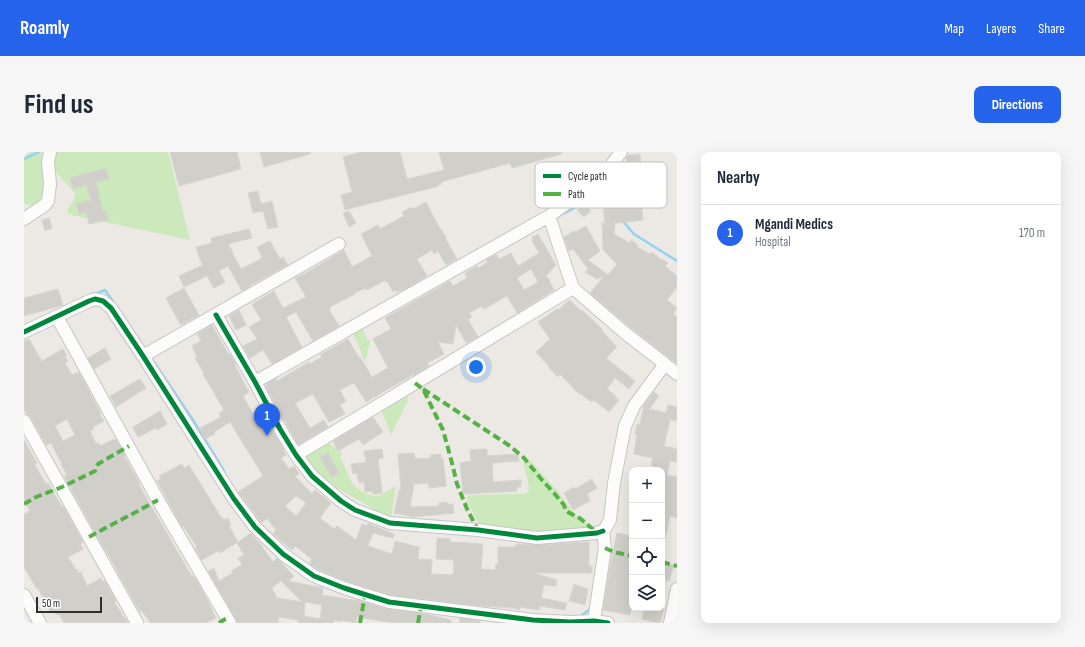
<!DOCTYPE html>
<meta charset="utf-8">
<style>
body{margin:0;font-family:"Sofia Sans Condensed",sans-serif;background:#f6f6f7;color:#1f2937}
.controls{position:absolute;right:12px;bottom:12px;display:grid;overflow:hidden;border-radius:8px;box-shadow:0 4px 16px #0002}
.controls button{width:36px;height:36px;display:grid;place-items:center;padding:0;border:0;border-bottom:1px solid #e0e1e3;background:#fff;color:#1f2937;font:20px sans-serif}
.scale{position:absolute;left:12px;bottom:10px;width:66px;box-sizing:border-box;padding-left:4px;border:2px solid #2e2e2e;border-top:0;font-size:11px;line-height:14px;white-space:nowrap;color:#2e2e2e;-webkit-text-stroke:3px #fff;paint-order:stroke}
.you{position:absolute;left:452px;top:215px;width:14px;height:14px;margin:-10px;border:3px solid #fff;border-radius:50%;background:#1a73e8;box-shadow:0 0 0 6px #1a73e833}
.badge{display:grid;place-items:center;width:26px;height:26px;border-radius:50%;background:#2563eb;color:#fff;font-size:13px;font-weight:700}
.pin{position:absolute;translate:-50% -33px;filter:drop-shadow(0 1px 2px #0008)}
.pin::after{content:'';position:absolute;top:21px;width:14px;height:12px;background:inherit;clip-path:polygon(0 0,100% 0,50% 100%)}
.list{margin:0;padding:0;list-style:none}
h2{display:flex;justify-content:space-between;align-items:center;height:52px;margin:0;padding:0 16px;font-size:17px}
h2 small{font-size:13px;font-weight:400;color:#747a83}
.list li{display:grid;grid-template-columns:26px 1fr auto;gap:12px;align-items:center;box-sizing:border-box;height:56px;padding:0 16px;border-top:1px solid #e0e1e3}
.list b{display:block;font-size:15px;white-space:nowrap}
.list p{margin:0;font-size:13px;white-space:nowrap;color:#747a83}
.list em{font-size:13px;font-style:normal;color:#747a83}
.icon{flex:none;width:22px;height:22px;fill:none;stroke:currentColor;stroke-width:2;stroke-linecap:round;stroke-linejoin:round}
.map{position:relative;flex:none;width:653px;height:471px;overflow:hidden;border-radius:8px}
header{display:flex;align-items:center;gap:24px;box-sizing:border-box;height:56px;padding:0 20px;background:#2563eb;color:#fff}
header strong{font-size:19px}
nav{display:flex;gap:22px;margin-inline-start:auto;font-size:14px}
.intro{display:flex;align-items:center;justify-content:space-between;box-sizing:border-box;height:96px;padding:0 24px}
h1{margin:0;font-size:28px}
.button{padding:10px 18px;border-radius:8px;background:#2563eb;color:#fff;font-size:14px;font-weight:700}
main{display:flex;gap:24px;padding:0 24px}
aside{flex:1;background:#fff;border-radius:8px;box-shadow:0 4px 16px #0002}
.map>svg:first-child{display:block}
.green{fill:#cbe9bb}
.lines{fill:none;stroke-linecap:round;stroke-linejoin:round}
.stream{stroke:#93d3f1;stroke-width:2.5}
.building{fill:#d1cfca;stroke:#d7d5d0;fill-rule:evenodd}
.minor-casing{stroke:#c6c5c5;stroke-width:14}
.minor{stroke:#fcfcfb;stroke-width:12}
.quiet{stroke:#56b246;stroke-width:4;stroke-dasharray:8 4;stroke-linecap:butt}
.cycleway-casing{stroke:#fff;stroke-width:8}
.cycleway{stroke:#00873e;stroke-width:5}
.key{fill:#fff;stroke:#c0c0c0;stroke-width:1}
.key-label{font-size:11px;fill:#2e2e2e}
</style>
<header>
<strong>Roamly</strong>
<nav><a>Map</a><a>Layers</a><a>Share</a></nav>
</header>
<div class="intro"><h1>Find us</h1><a class="button">Directions</a></div>
<main>
<div class="map">
<svg width="653" height="471" viewBox="0 0 653 471">
<rect width="100%" height="100%" fill="#ece9e4"/>
<path class="green" d="M5 0H18L22 12 23 43 14 55 0 52V1Z
M31 0H144L166 88 48 63 43 60C45 51 51 53 51 41L32 20 30 1Z
M339 176 340 182 346 190 343 204 340 209 335 194 330 184V181L334 180Z
M385 242 383 251 367 283 357 257Z
M304 291 318 301 316 305C325 321 324 334 343 342 349 344 353 345 358 342 363 340 366 336 372 334L367 367 311 335 297 325 283 310V303Z
M507 309 535 341 550 361 571 377 523 383 456 373 443 350 444 343 499 342 505 340 504 329 499 311Z"/>
<g class="lines">
<path class="stream" d="M0 7 15 0
M591 16 596 43
M539 62 571 45 583 33 590 18
M598 68 610 82 653 109
M71 142 81 138 90 151
M130 210 169 268 199 317 202 324
M236 234 254 224
M555 465 568 456"/>
</g>
<path class="building" d="M146 0H213L217 17 155 34Z
M236 0H286V2L240 15Z
M337 0H376L383 27 420 18 415 0H537L538 2 488 16 486 11 417 30V32L414 33 415 34 321 58 317 43 328 40 319 5Z
M616 2 620 55H618L619 68 593 71H591L590 82 606 91 607 88 614 93 613 95 626 102 628 100 638 108V107L644 111 641 114 653 124V135L643 148 653 156 649 162 653 165V212L606 175 566 141 580 124 573 127 561 120 564 117 549 97 545 99 540 85 550 79 551 80 562 74 576 99 564 108 584 123 593 112 579 98 578 70 581 72 578 41 600 40 597 12 603 11 602 6 604 3Z
M82 16 85 27 72 30 79 60 82 59 84 68 65 72 62 60 55 62 52 52 67 48 62 33 49 37 46 26Z
M234 39 237 52 248 49 254 75 244 77 239 59 229 61 224 41Z
M402 50 414 73 422 85 421 86 433 107 422 113 414 99 410 102 408 98 393 107 403 124 383 136 373 140 372 138 369 140 363 129 360 130V129L343 138 342 136 330 141 331 142 306 155 307 157 305 158 315 174 289 189 272 160 262 165 278 195 248 212 239 198 226 206 219 194 233 187 225 175 237 168 228 152 250 139 259 156 282 145 271 126 280 122 320 98 328 115 348 104 337 82 354 73 356 77 380 64 378 60 388 55 389 57Z
M560 52 567 59 560 65 553 58Z
M325 59 332 71 325 75 319 61Z
M25 66 28 76 21 79 18 68Z
M225 77 228 86 204 92 209 100 208 101 217 117 237 107 236 106 238 105 233 95 246 89 256 107 259 105 264 113 226 133V134L218 139 204 114 195 119 201 130 190 136 183 124 160 135 155 124 179 113 175 105 172 95 188 91 187 86Z
M514 82 532 113 522 124 526 128 525 129 526 130 530 138 493 161 483 144 460 157 458 154 445 161 448 165 444 167 454 185 442 191 432 173 429 192 414 190 420 202 403 211 405 214 390 223V222L342 250 330 231 316 238 322 249 316 253 321 262 305 270 289 242 271 251 286 276 300 268 304 275 274 293 263 273 242 235 243 232 252 227 253 229 285 210 286 212 298 205 296 203 324 187 335 206 336 205 348 225 364 216 349 187 367 177 361 166 426 129 429 134 443 126 441 121 453 114 454 116 463 111V107L471 103H473L475 107 487 101 494 114 515 101 508 89 509 87 508 85ZM507 117 514 130 500 138 493 126Z
M160 136 175 163 157 173 142 146Z
M34 137 39 153 0 164V146Z
M546 148 557 159 558 158 579 178 578 179 593 195 582 206 611 229 605 237 591 226 583 237 592 244 591 245 595 248 585 260 572 250 569 248 568 250 552 239 536 222 534 225 524 215 525 214 512 200 526 187 514 170 533 157 534 158Z
M215 158 222 173 212 178 205 164Z
M188 173 204 202H206L212 213 211 214 217 224H216L225 240 219 244 229 262 235 258 260 297 259 298 262 303 257 306 265 317 270 314 275 322 271 324 288 342 291 338 307 351 296 366 310 377 313 374 332 388 338 372 343 374 344 371 370 382 369 386 349 381 344 394 368 402 371 389 395 395 394 407 408 408 407 422 429 423 430 408 412 407 413 386 426 387V390L459 392 457 417 471 418 472 412 474 413V395H492V392L513 393 565 390V414H568V421H510L533 428 532 434 520 433 517 446 543 451 541 458 516 454 515 458 496 455V458L488 456 458 454 367 443 322 429 294 417 285 412 288 407 282 403V402L271 394 268 398 255 387 249 382 252 378 243 366 238 371 214 340 239 324 206 270 190 280 191 282 181 287 176 276 197 265 195 261 200 258 179 222 180 221 171 206 173 205 168 194 177 189 173 182ZM272 344 282 351 272 364 261 354Z
M5 187 18 209 39 197 43 204 41 205 44 209 41 211 48 223 55 220 77 262 76 263 80 269 69 275 70 277 66 279 72 292 74 290 76 294 90 287V288L92 287 101 303 100 304 116 332 115 333 167 423H168L169 425 170 424 182 445 192 466 182 471H126L123 465H122L118 459 116 460 92 418H93L73 384 40 324 43 323 37 312H38L27 291 22 293 7 265 3 262 0 257V189ZM43 267 51 283 39 289 31 274Z
M81 196 87 207 70 217 64 206Z
M116 227 122 236 92 255 86 244Z
M630 240 635 244 625 257 642 261 644 253 653 255V269L646 268 640 294 653 297V310L646 309 643 323 653 325V366L646 364 641 387 638 386V318H628L629 314 627 313 629 306 610 302 613 283 611 282 613 272H616L620 253Z
M136 259 143 272 133 278 132 276 114 285 109 275Z
M349 265 359 280 339 293 335 287 314 299 309 289Z
M0 288 13 311 10 312 22 332 24 331 32 345 38 355 39 354 59 390 56 392 59 397 44 405 52 418 53 417 55 421 57 420 63 434 77 426 79 430 81 429 92 449 90 450 104 471H40L35 462 33 463 30 459 27 461 14 436 13 437 0 415V362L6 359 0 348Z
M358 297 359 306 354 307 358 341 349 342V339L341 340 340 330 335 331 333 321 329 322 327 312 342 310 340 299Z
M458 297H463V304L494 302 495 309 468 311 469 330 497 328V335H493V339L439 342 436 311 447 309 446 298Z
M304 301 315 321 308 326 296 305Z
M390 301 391 307 406 306V303L417 302V306H419L422 334 405 336V331L390 332 386 355 415 354V351L423 350V352H429L430 361 390 365 370 361 375 338H377L374 302Z
M158 312 160 316 165 313 198 367 200 366V368L204 366 207 373 205 374 214 390 196 401 194 399 178 408 171 396 173 395 159 374 158 375 133 329 137 327 135 324Z
M568 327 573 336 563 342 566 349 549 358 540 341 550 335 551 337Z
M227 381 233 389H234L249 410 253 406 270 424 265 429 299 436 298 443 336 449 364 457 401 462 427 468V471H369L333 465 332 471 316 468V470L310 468V471H274V468L255 465 254 471H213L212 467 184 419 190 416 195 429 209 421 207 419 218 413 214 406 220 403 213 391ZM257 429 278 450 253 446 248 436ZM281 450 298 453 296 467 280 464Z
M593 381 608 384 605 396 608 397V451L606 463 579 458 587 409Z
M638 411 650 413 645 429 638 427Z
M550 432 564 437 561 453 545 449Z
M621 456H640L637 469 634 471 618 467Z
M436 466 456 469V471H435Z"/>
<g class="lines">
<defs>
<path id="minor" d="M525 64 549 136 601 181 641 212 653 222
M0 67 21 53 24 49 26 32 24 10 26 0
M192 163 231 230 256 277 272 303 288 324 317 349 331 358 366 371 454 378 513 386 573 381 579 379
M33 165 134 348 206 471
M0 180 65 149 71 147 79 149 87 156 119 204 210 347 231 375 259 402 290 424 320 436 365 450 509 468 546 470 570 469 584 471
M119 204 315 92
M231 230 525 64 564 36 585 16 597 0
M0 269 113 471
M272 303 549 136
M0 443 16 471
M570 469 581 396 579 379 582 375 586 368 590 331 601 274 610 254 641 212
M646 471 653 437"/>
</defs>
<use href="#minor" class="minor-casing"/>
<use href="#minor" class="minor"/>
<path class="quiet" d="M391 231 399 237 419 278 428 311 433 332 443 357 454 378
M399 237 486 294 500 306 518 328 530 341 540 353 542 359 557 367 573 381
M0 352 12 345 38 335 67 321 71 319 74 312 105 294
M65 385C88 372 111 361 134 348
M581 396 590 400 608 404
M638 410 653 414
M195 471 203 466
M336 471 341 443
M394 471 397 454"/>
<defs>
<path id="cycleway" d="M192 163 231 230 256 277 272 303 288 324 317 349 331 358 366 371 454 378 513 386 573 381 579 379
M0 180 65 149 71 147 79 149 87 156 119 204 210 347 231 375 259 402 290 424 320 436 365 450 509 468 546 470 570 469 584 471"/>
</defs>
<use href="#cycleway" class="cycleway-casing"/>
<use href="#cycleway" class="cycleway"/>
</g>
<rect x="511" y="10" width="132" height="46" rx="6" class="key"/>
<rect x="519" y="22" width="18" height="4" fill="#00873e"/>
<rect x="519" y="40" width="18" height="4" fill="#56b246"/>
<g class="key-label">
<text x="544" y="28">Cycle path</text>
<text x="544" y="46">Path</text>
</g>
</svg>
<div class="controls">
<button>+</button>
<button>−</button>
<button><svg class="icon" aria-label="locate" viewBox="0 0 24 24"><circle cx="12" cy="12" r="6"/><path d="M12 2v4M12 18v4M2 12h4M18 12h4"/></svg></button>
<button><svg class="icon" aria-label="layers" viewBox="0 0 24 24"><path d="M12 4l9 5-9 5-9-5zM3 14l9 5 9-5"/></svg></button>
</div>
<div class="scale">50 m</div>
<div class="you"></div>
<div class="pin badge" style="left:243px;top:284px">1</div>
</div>
<aside>
<h2>Nearby<small></small></h2>
<ul class="list">
<li><span class="badge">1</span><div><b>Mgandi Medics</b><p>Hospital</p></div><em>170 m</em></li>
</ul>
</aside>
</main>
